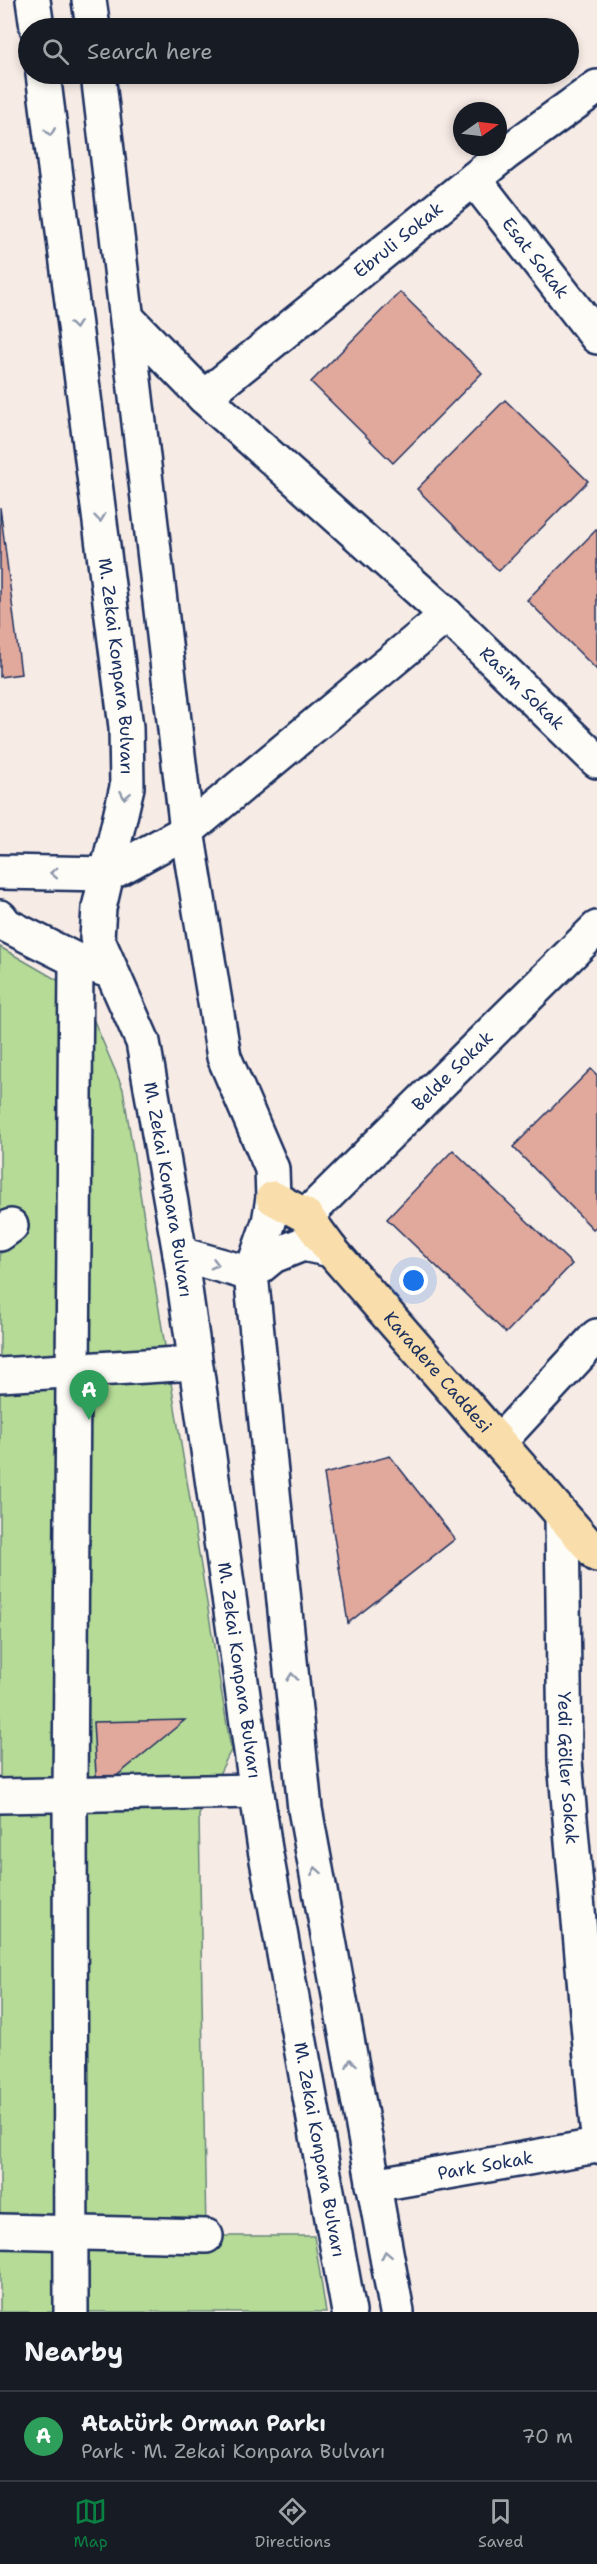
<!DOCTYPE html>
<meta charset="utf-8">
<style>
body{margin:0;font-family:"Shantell Sans",sans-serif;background:#20242c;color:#f1f3f6}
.compass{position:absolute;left:453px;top:102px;width:54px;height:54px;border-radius:50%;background:#171b24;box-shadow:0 3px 9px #0003;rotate:76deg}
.you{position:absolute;left:414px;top:1281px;width:21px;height:21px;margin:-15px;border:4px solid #fff;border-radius:50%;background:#1a73e8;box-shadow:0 0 0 9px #1a73e833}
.badge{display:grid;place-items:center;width:39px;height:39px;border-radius:50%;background:#0b8043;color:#fff;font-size:20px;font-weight:700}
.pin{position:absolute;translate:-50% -50px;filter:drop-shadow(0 2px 3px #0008)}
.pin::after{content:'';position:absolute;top:32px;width:21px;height:18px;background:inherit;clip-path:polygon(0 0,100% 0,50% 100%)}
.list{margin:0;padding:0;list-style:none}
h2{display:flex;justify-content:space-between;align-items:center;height:78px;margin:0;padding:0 24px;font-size:26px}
h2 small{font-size:20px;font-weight:400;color:#9ea1a6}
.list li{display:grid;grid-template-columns:39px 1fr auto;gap:18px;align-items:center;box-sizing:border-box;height:90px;padding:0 24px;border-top:2px solid #363941}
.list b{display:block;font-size:22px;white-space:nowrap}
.list p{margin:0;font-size:20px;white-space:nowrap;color:#9ea1a6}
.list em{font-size:20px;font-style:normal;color:#9ea1a6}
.icon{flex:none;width:33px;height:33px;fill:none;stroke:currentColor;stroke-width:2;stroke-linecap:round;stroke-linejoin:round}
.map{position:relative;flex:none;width:597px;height:2312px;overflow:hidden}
.search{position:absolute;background:#171b24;box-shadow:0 3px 9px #0003;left:18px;right:18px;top:18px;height:66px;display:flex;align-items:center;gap:15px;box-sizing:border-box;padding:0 21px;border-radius:33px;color:#9ea1a6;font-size:22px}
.sheet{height:168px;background:#171b24}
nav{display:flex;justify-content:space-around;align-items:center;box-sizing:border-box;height:84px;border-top:2px solid #363941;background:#171b24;font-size:16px;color:#9ea1a6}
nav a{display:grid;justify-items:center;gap:3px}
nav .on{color:#0b8043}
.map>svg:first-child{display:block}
.green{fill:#b5db96;stroke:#68857a;stroke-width:1.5}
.building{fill:#e1a89c;stroke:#1b2f5e;stroke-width:1.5}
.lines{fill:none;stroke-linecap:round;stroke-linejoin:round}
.street-casing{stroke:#1b2f5e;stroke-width:38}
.secondary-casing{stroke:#1b2f5e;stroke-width:38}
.primary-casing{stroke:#1b2f5e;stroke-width:38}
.street{stroke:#fdfcf7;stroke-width:33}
.secondary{stroke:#fdfcf7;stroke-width:33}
.primary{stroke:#f9deab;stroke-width:33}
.oneway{stroke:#8c96aa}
.labels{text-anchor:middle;stroke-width:5;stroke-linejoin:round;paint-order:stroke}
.street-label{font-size:18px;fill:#1b2f5e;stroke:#fdfcf7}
</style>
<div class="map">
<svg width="597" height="2312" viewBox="0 0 597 2312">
<rect width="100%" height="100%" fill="#f7ebe5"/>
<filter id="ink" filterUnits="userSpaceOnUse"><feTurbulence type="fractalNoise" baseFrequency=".0167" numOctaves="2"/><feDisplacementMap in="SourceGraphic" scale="12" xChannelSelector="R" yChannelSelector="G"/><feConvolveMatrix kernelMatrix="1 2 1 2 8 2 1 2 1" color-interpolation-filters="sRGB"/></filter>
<g filter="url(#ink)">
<path class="green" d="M0 947 83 995 123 1089 231 1750 199 1815 206 2236H314L326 2312H0Z"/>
<path class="building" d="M400 292 482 373 393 463 311 382Z
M505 400 588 481 499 571 417 489Z
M0 507 21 674 0 677Z
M597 529V670L527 600Z
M591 1069 597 1075V1226L593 1229 513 1147Z
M453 1150 572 1264 506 1333 387 1219Z
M390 1456 455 1539 348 1623 324 1474Z
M185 1720 97 1792 93 1722Z"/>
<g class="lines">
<defs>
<g id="street">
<path id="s1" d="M474 179 597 337"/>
<path id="s2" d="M204 397 506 153 597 87"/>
<path id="s3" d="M447 615 597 761"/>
<path d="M0 872 109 874 187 831 447 615 204 397 128 319"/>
<path id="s4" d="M306 1216 597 928"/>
<path d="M0 1234 11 1226"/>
<path d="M180 1254 251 1274 273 1256 303 1244 331 1250"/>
<path d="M0 1375 194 1363"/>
<path d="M499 1442 597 1336"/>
<path id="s5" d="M562 1516 565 1761 597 2127"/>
<path d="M0 1796 256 1791"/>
<path id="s6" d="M373 2185 597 2146"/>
<path d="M0 2231 206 2236"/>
<path d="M71 2312 70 1796 76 960"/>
</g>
<g id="secondary">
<path d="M33 0 37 28"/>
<path d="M89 0 93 28"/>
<path id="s7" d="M43 74 126 727 127 787 99 908 97 938 143 1042 180 1254 265 1849 349 2312"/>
<path d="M98 74 187 831 224 1057 272 1169 273 1198 269 1222 251 1274 305 1809 397 2312"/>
<path d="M0 917 6 925 76 960 109 971"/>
</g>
<g id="primary">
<path id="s8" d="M273 1198 306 1216 331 1250 597 1555"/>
</g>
</defs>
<use href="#street" class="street-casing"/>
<use href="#secondary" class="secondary-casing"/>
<use href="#primary" class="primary-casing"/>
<use href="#street" class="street"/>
<use href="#secondary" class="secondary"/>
<use href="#primary" class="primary"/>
</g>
<defs><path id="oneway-chevron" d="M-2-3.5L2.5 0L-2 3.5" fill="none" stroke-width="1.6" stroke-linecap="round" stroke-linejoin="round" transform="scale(1.5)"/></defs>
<g class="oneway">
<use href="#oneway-chevron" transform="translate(50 132) rotate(83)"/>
<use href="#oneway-chevron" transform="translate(75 325) rotate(83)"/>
<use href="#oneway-chevron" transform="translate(100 518) rotate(83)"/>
<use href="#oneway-chevron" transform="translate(125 795) rotate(101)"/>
<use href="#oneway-chevron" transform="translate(54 873) rotate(-179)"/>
<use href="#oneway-chevron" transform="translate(215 1264) rotate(15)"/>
<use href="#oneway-chevron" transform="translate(292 1677) rotate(-96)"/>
<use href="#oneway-chevron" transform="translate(316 1871) rotate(-100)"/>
<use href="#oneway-chevron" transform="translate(351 2063) rotate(-100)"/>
<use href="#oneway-chevron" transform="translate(386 2255) rotate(-101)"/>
</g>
</g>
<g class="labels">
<g class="street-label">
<text dy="6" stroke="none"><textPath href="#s2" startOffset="250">Ebruli Sokak</textPath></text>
<text dy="6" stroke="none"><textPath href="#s1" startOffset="100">Esat Sokak</textPath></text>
<text dy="6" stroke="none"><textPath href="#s7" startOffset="597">M. Zekai Konpara Bulvarı</textPath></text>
<text dy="6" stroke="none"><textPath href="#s3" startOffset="105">Rasim Sokak</textPath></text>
<text dy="6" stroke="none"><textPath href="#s4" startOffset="206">Belde Sokak</textPath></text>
<text dy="6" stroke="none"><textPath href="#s7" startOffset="1136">M. Zekai Konpara Bulvarı</textPath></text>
<text dy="6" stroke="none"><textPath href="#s8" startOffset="242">Karadere Caddesi</textPath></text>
<text dy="6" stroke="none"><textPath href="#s7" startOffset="1622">M. Zekai Konpara Bulvarı</textPath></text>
<text dy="6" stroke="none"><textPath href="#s5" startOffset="252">Yedi Göller Sokak</textPath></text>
<text dy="6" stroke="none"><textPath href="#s7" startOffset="2108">M. Zekai Konpara Bulvarı</textPath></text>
<text dy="6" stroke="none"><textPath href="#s6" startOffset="114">Park Sokak</textPath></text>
</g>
</g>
</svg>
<svg class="compass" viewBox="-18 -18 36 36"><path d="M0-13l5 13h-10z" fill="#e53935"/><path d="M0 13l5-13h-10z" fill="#9ea1a6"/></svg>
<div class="you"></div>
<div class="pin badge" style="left:89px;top:1420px;background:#2e9e5b">A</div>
<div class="search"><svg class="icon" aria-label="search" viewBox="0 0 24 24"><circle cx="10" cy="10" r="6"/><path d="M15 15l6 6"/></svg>Search here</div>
</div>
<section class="sheet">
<h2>Nearby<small></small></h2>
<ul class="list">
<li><span class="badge" style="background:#2e9e5b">A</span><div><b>Atatürk Orman Parkı</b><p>Park · M. Zekai Konpara Bulvarı</p></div><em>70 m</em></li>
</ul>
</section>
<nav>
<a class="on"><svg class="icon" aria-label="map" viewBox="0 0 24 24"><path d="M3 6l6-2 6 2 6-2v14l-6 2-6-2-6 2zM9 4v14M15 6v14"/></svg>Map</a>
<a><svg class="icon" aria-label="directions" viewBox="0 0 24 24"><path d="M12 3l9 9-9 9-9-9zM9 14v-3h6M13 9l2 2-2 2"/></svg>Directions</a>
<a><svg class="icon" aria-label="saved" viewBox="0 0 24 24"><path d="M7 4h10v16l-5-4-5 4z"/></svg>Saved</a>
</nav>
